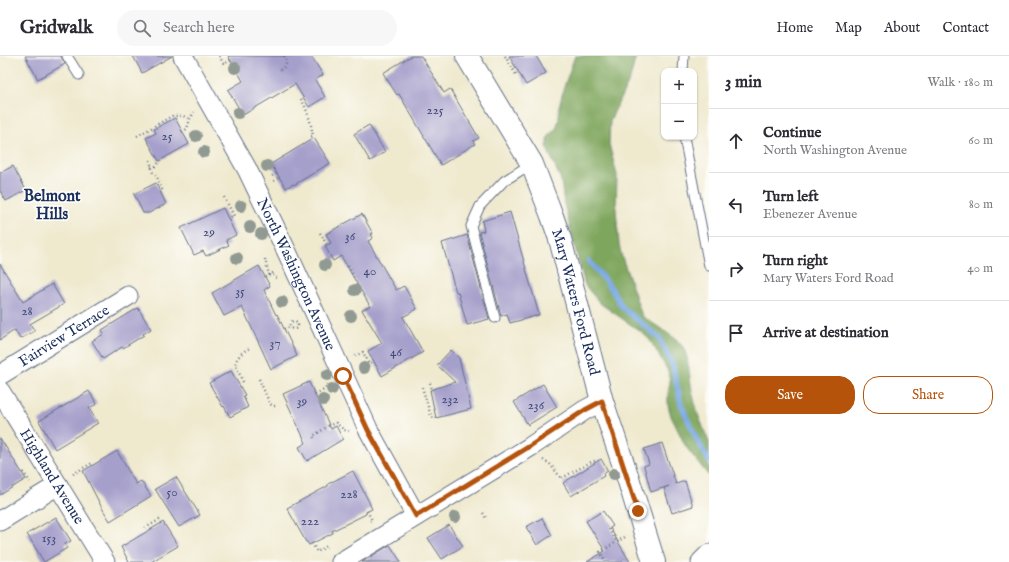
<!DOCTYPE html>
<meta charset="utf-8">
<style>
body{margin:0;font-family:"IM FELL English",serif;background:#f7f7f7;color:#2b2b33}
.controls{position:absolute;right:12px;top:12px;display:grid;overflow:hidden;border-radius:8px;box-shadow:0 1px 3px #0004}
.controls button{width:36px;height:36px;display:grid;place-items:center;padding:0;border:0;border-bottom:1px solid #e1e1e2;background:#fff;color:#2b2b33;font:20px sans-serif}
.stop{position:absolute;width:12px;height:12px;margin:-9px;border:3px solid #b45309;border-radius:50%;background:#fff}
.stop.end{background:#b45309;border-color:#fff;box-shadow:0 1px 4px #0008}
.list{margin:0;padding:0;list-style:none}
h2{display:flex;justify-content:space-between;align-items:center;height:52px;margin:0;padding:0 16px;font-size:17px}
h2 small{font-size:13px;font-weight:400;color:#7c7c81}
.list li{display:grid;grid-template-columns:26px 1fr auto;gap:12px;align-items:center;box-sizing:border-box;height:64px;padding:0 16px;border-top:1px solid #e1e1e2}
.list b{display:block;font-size:15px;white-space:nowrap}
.list p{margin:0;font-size:13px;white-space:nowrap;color:#7c7c81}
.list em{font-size:13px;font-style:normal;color:#7c7c81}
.actions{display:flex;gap:8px;padding:12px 16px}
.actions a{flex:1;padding:9px 0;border:1px solid #b45309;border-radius:16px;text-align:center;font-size:14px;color:#b45309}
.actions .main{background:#b45309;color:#fff}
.icon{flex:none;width:22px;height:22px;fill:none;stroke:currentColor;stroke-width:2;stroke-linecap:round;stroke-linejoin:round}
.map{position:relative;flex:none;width:709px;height:506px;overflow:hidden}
header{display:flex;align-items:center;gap:24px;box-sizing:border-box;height:56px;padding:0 20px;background:#fff;border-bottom:1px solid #e1e1e2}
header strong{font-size:19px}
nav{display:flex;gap:22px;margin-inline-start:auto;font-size:14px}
.search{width:280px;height:36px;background:#f7f7f7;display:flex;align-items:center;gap:10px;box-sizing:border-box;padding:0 14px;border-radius:22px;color:#7c7c81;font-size:15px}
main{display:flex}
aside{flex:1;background:#fff}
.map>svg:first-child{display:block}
</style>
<header>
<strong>Gridwalk</strong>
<div class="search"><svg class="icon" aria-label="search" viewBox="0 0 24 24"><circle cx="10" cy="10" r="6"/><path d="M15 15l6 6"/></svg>Search here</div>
<nav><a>Home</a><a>Map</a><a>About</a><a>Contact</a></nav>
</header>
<main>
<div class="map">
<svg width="709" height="506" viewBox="0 0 709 506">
<rect width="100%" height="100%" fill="#fdfcf7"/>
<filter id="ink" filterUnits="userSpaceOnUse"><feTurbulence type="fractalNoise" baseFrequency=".025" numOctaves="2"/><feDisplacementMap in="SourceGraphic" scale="8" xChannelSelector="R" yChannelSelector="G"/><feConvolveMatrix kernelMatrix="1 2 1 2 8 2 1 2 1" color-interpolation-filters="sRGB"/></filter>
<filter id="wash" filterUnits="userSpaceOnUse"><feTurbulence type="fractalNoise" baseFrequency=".012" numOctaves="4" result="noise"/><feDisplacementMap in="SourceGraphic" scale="16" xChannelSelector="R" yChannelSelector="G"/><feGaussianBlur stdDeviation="0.9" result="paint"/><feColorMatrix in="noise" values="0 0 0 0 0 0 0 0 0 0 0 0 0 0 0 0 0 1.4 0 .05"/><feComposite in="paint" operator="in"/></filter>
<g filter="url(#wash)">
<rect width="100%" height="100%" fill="#efe9ce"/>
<path fill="#7fa65d" stroke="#4d6a5e" d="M 575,0 L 636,0 L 630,23 L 615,54 L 610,65 L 609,88 L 617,119 L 616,153 L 619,188 L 621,198 L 642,260 L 676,283 L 683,291 L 687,301 L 692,335 L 697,356 L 709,386 L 709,419 L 708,419 L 686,391 L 671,360 L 668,349 L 668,337 L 670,326 L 668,315 L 656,294 L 649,283 L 640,275 L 601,248 L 592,238 L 585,229 L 576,195 L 564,148 L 561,124 L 547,92 L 548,81 L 556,73 L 559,63 L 559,51 L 565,28 Z"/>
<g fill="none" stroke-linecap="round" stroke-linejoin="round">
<path stroke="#79a8e3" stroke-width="5.5" d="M 589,205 L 611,232 L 622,251 L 659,282 L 672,307 L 681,348 L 696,382 L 709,405"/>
</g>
<g id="blocks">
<g fill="#a59fcb">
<path d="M 25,0 L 61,0 L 65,8 L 38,23 Z"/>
<path d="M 133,0 L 172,0 L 142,17 Z"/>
<path d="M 228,0 L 311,0 L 323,19 L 315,24 L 325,41 L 309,51 L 295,28 L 243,59 L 228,34 L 243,25 Z"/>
<path d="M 411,0 L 421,0 L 444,37 L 450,33 L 479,82 L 473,85 L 475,88 L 441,109 L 399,38 L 397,39 L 383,17 Z"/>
<path d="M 509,0 L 536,0 L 546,17 L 526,29 Z"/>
<path d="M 175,62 L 189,88 L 159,105 L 146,82 L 156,77 L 154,73 Z"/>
<path d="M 369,69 L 385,96 L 370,105 L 354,78 Z"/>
<path d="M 314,82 L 330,107 L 294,129 L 293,128 L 286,132 L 271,108 Z"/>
<path d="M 13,110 L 26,134 L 6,145 L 0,134 L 0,117 Z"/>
<path d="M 156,127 L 166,148 L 149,157 L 143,157 L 134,138 Z"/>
<path d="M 223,152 L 236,179 L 226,184 L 229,189 L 206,200 L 203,195 L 194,199 L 181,172 Z"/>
<path d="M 510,156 L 539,259 L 510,267 L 507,258 L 501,260 L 479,176 L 484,175 L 482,165 Z"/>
<path d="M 362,158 L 373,178 L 371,178 L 373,182 L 368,185 L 396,234 L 404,230 L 417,253 L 403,261 L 423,296 L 382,320 L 368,295 L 382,287 L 362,254 L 370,250 L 341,200 L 333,205 L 325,190 L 331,187 L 326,178 Z"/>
<path d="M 467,179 L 489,263 L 467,269 L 458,236 L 456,236 L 442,187 Z"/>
<path d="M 0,208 L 23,246 L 52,228 L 64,248 L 30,268 L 35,275 L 20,283 L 15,274 L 0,284 Z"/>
<path d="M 259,210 L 270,230 L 264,234 L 276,259 L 277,258 L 297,300 L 271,313 L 242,251 L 224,260 L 212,237 Z"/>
<path d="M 138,252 L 151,273 L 143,278 L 144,279 L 123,292 L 122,291 L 103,303 L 92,285 L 104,278 L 102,274 Z"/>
<path d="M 451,294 L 459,302 L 471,353 L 436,362 L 430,334 L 455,326 L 437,309 Z"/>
<path d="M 231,315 L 245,339 L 243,340 L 248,351 L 230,361 L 224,350 L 223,351 L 209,327 Z"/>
<path d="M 309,326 L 331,373 L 336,370 L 343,383 L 307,405 L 299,391 L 306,387 L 283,338 Z"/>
<path d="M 543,328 L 557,351 L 528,369 L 514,346 Z"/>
<path d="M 89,335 L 97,348 L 89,352 L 98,367 L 55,393 L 39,365 Z"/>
<path d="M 0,382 L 26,423 L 0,439 Z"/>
<path d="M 662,387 L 676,428 L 685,425 L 693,450 L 672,457 L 664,432 L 669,430 L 651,436 L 644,410 L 649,408 L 644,393 Z"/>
<path d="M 117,395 L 136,428 L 141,425 L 151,440 L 110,465 L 102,452 L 83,415 Z"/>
<path d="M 601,403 L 608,415 L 603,418 L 604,420 L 571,440 L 563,427 Z"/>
<path d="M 353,415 L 370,448 L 370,449 L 372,453 L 366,456 L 366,458 L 332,475 L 333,477 L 309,489 L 307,486 L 306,486 L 287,452 L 328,430 L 328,428 Z"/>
<path d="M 176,421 L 200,459 L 179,471 L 155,433 Z"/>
<path d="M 603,455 L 613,470 L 610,472 L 630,506 L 587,506 L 605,495 L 586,465 Z"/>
<path d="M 56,461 L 71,485 L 65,488 L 67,492 L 44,506 L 27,478 Z"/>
<path d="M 542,462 L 552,479 L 537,489 L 526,471 Z"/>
<path d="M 163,466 L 178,490 L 151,506 L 129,506 L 121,491 Z"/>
<path d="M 449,469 L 463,490 L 442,503 L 428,482 Z"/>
<path d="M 390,489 L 401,506 L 362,506 Z"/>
</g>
</g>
</g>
<g filter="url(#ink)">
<use href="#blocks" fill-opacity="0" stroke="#657085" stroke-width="1"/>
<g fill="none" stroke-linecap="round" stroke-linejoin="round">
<g stroke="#657085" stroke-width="11">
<g id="lane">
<path d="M 67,0 L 79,19"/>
<path d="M 683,15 L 684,0"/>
<path d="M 684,81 L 709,210"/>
<path d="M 495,262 L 471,170 L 480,150 L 504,125 L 531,108"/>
</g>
</g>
<g stroke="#657085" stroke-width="21">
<g id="street">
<path id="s1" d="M 183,0 L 247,113 L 287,196 L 368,373 L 416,460"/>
<path id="s2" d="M 0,319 L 128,240"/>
<path id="s3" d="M 0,335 L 105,506"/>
<path d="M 0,465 L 58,429"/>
<path d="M 341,506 L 530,391 L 585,354 L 602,345"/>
<path d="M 701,506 L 709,498"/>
</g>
</g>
<g stroke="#657085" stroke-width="24">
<g id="secondary">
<path id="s4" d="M 467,0 L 532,108 L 552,160 L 560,183 L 602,345 L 628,422 L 654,506"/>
</g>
</g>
<g stroke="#657085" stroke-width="2.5" stroke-dasharray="1 3" stroke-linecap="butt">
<path d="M 219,0 L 224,8 L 233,3"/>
<path d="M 505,0 L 517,20"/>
<path d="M 280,14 C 286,10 288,7 284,0"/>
<path d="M 301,43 C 308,55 311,67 313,80 L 310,81"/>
<path d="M 182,76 L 187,73 L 190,63 L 194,56"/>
<path d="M 137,80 L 172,60 L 183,60 L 190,63"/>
<path d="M 150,104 L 153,117 L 157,121 L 163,136"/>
<path d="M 151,111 L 156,110 L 159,106"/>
<path d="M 272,120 L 277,117"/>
<path d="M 274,125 L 279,121"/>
<path d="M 224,141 L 234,160 L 228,162"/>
<path d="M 320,177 L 327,189"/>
<path d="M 265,203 L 269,219 L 273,219 L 277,223"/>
<path d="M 348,210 L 354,221"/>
<path d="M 265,221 L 275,216"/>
<circle cx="294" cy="269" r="4"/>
<path d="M 284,273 L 290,271"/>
<path d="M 355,300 L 363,296 L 369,308 L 374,306"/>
<path d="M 259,323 L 270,348 L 273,350 L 276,350"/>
<path d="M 243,326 L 235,308 C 237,301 243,295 250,292"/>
<path d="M 430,327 L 432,333"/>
<path d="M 422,331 L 430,357 L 432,361 L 435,362"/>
<path d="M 315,338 L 324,334 L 327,328"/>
<path d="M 314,382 L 313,380 L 330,369 L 336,367 L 344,374 L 349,375"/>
<path d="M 543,404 L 549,407 L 562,423"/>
<path d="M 23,416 L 30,426"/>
<path d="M 73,418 L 92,407"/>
<path d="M 562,422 L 591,406 L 595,405 L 596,406"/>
<path d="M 367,455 L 372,464 L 370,465"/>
<path d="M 483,457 L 486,462"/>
<path d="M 145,472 L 161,463"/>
<path d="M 609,473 L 617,486"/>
<path d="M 312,487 L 317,496 L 327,490"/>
<path d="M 604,503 L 600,496 L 625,481"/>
</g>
<use href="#lane" stroke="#fff" stroke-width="9"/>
<use href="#street" stroke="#fff" stroke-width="19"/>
<use href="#secondary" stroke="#fff" stroke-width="22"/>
</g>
<g fill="#909a92">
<circle cx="235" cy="12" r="6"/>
<circle cx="238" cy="57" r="6"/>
<circle cx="196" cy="80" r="6"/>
<circle cx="204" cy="96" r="6"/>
<circle cx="267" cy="110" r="6"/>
<circle cx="241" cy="150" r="6"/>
<circle cx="250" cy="171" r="6"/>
<circle cx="261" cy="178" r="6"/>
<circle cx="237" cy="202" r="6"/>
<circle cx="325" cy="209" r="6"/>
<circle cx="355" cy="234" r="6"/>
<circle cx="282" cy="246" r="6"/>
<circle cx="351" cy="260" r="6"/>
<circle cx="364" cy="312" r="6"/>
<circle cx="327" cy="319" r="6"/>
<circle cx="332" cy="333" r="6"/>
<circle cx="323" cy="344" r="6"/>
<circle cx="614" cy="418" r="6"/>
<circle cx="455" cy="461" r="6"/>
</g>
</g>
<g fill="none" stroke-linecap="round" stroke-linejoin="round" filter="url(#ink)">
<path stroke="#b45309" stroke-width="5" d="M 343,320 L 368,374 L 416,460 L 530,390 L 585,354 L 602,345 L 638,455"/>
</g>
<g text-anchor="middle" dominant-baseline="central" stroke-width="3.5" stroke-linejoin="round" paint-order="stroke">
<g font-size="13" fill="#3e4b79">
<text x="435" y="54">225</text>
<text x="167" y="80">25</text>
<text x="209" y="176">29</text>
<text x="350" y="180">36</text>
<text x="370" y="215">40</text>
<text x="240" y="235">35</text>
<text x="27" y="255">28</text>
<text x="275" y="287">37</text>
<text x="396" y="296">46</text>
<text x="450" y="343">232</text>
<text x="302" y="345">39</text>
<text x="536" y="349">236</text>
<text x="172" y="436">50</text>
<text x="349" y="438">228</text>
<text x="310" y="465">222</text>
<text x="49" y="482">153</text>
</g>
<g font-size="15" fill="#1b2f5e" stroke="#fdfcf7">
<text stroke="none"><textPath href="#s1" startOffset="246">North Washington Avenue</textPath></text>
<text stroke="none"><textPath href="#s4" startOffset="271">Mary Waters Ford Road</textPath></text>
<text stroke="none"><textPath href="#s2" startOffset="75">Fairview Terrace</textPath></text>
<text stroke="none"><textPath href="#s3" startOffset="100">Highland Avenue</textPath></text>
</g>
<g font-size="16" font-weight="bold" fill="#1b2f5e" stroke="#fdfcf7">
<text x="52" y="141">Belmont<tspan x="52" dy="18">Hills</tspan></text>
</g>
</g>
</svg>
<div class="controls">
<button>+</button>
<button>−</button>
</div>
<div class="stop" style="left:343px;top:320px"></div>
<div class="stop end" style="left:638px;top:455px"></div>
</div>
<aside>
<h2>3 min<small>Walk · 180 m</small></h2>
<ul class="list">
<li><svg class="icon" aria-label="ahead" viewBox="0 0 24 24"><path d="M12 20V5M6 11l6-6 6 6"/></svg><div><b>Continue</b><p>North Washington Avenue</p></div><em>60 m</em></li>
<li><svg class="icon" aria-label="left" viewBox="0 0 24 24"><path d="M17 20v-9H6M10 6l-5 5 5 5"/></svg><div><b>Turn left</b><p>Ebenezer Avenue</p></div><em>80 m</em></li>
<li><svg class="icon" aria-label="right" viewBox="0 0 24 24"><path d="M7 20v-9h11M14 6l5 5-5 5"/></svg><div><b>Turn right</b><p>Mary Waters Ford Road</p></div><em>40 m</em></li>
<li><svg class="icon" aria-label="arrive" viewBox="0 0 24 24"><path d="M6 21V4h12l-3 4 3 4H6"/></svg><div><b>Arrive at destination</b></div></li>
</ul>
<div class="actions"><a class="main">Save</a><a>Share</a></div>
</aside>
</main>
